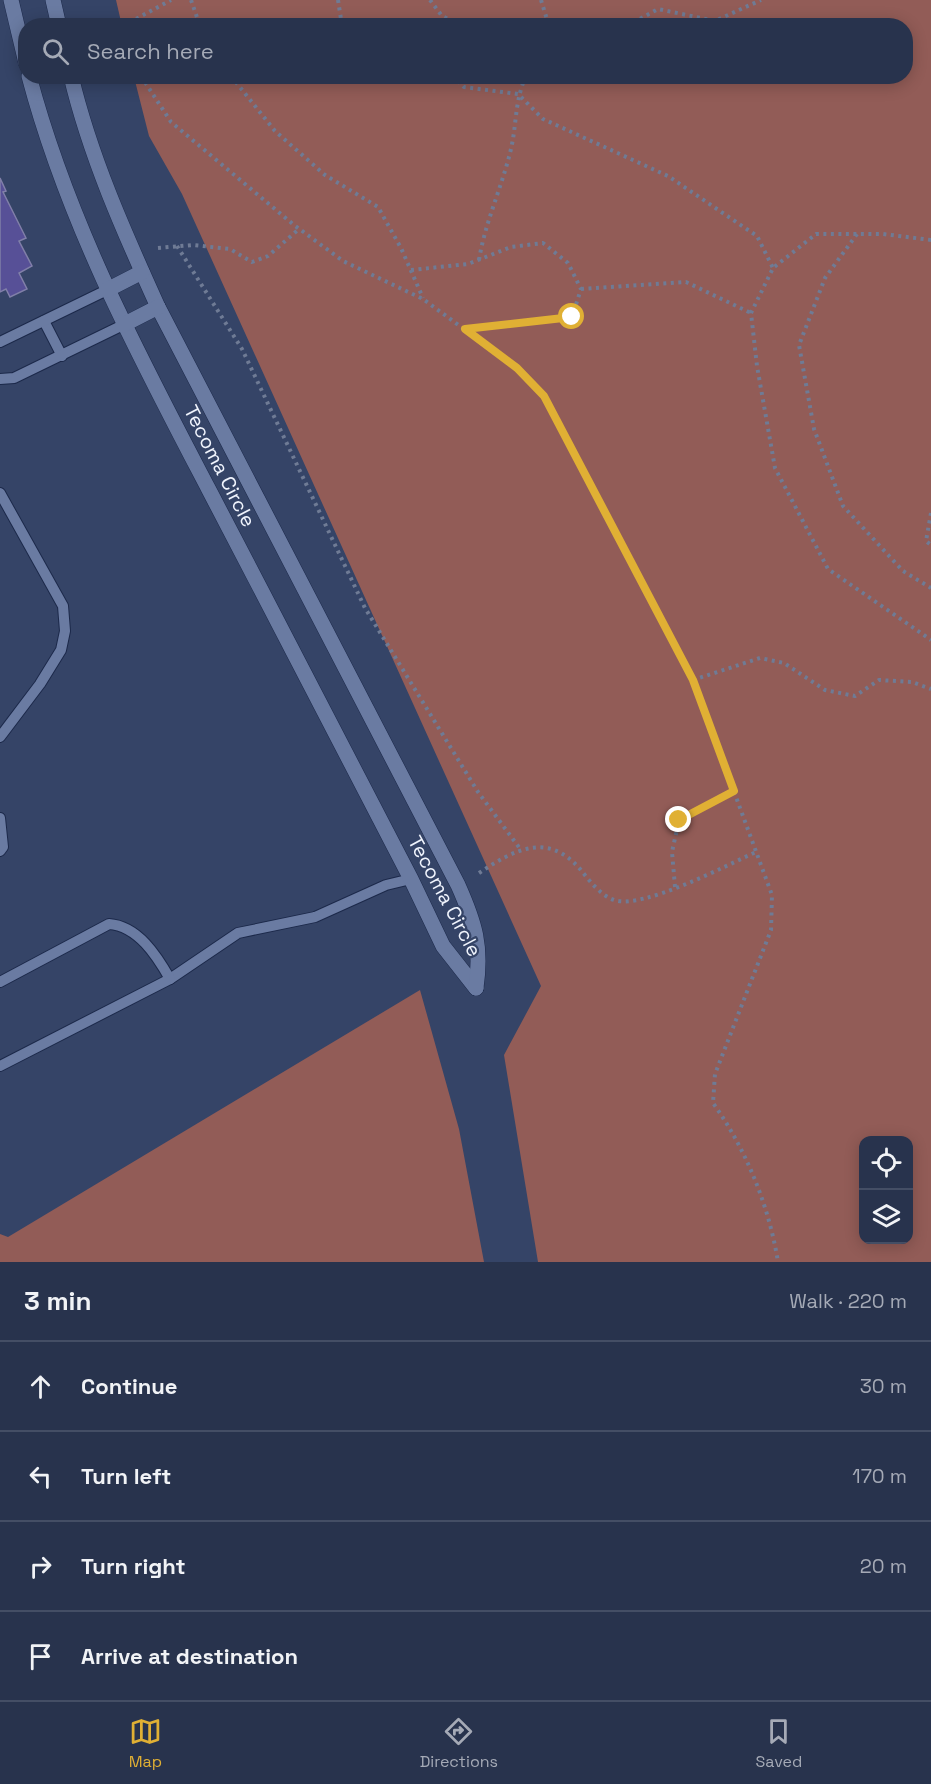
<!DOCTYPE html>
<meta charset="utf-8">
<style>
body{margin:0;font-family:"Space Grotesk",sans-serif;background:#303b54;color:#f1f3f6}
.controls{position:absolute;right:18px;bottom:18px;display:grid;overflow:hidden;border-radius:12px;box-shadow:0 3px 15px #0003}
.controls button{width:54px;height:54px;display:grid;place-items:center;padding:0;border:0;border-bottom:2px solid #444e65;background:#28334d;color:#f1f3f6;font:30px sans-serif}
.stop{position:absolute;width:18px;height:18px;margin:-14px;border:4px solid #e0b034;border-radius:50%;background:#fff}
.stop.end{background:#e0b034;border-color:#fff;box-shadow:0 2px 6px #0008}
.list{margin:0;padding:0;list-style:none}
h2{display:flex;justify-content:space-between;align-items:center;height:78px;margin:0;padding:0 24px;font-size:26px}
h2 small{font-size:20px;font-weight:400;color:#a5aab6}
.list li{display:grid;grid-template-columns:39px 1fr auto;gap:18px;align-items:center;box-sizing:border-box;height:90px;padding:0 24px;border-top:2px solid #444e65}
.list b{display:block;font-size:22px;white-space:nowrap}
.list em{font-size:20px;font-style:normal;color:#a5aab6}
.icon{flex:none;width:33px;height:33px;fill:none;stroke:currentColor;stroke-width:2;stroke-linecap:round;stroke-linejoin:round}
.map{position:relative;flex:none;width:931px;height:1262px;overflow:hidden}
.search{position:absolute;background:#28334d;box-shadow:0 3px 15px #0003;left:18px;right:18px;top:18px;height:66px;display:flex;align-items:center;gap:15px;box-sizing:border-box;padding:0 21px;border-radius:24px;color:#a5aab6;font-size:22px}
.sheet{height:438px;background:#28334d}
nav{display:flex;justify-content:space-around;align-items:center;box-sizing:border-box;height:84px;border-top:2px solid #444e65;background:#28334d;font-size:16px;color:#a5aab6}
nav a{display:grid;justify-items:center;gap:3px}
nav .on{color:#e0b034}
.map>svg:first-child{display:block}
</style>
<div class="map">
<svg width="931" height="1262" viewBox="0 0 931 1262">
<rect width="100%" height="100%" fill="#354467"/>
<g fill="#925c57" fill-rule="evenodd">
<path d="M 116,0 L 931,0 L 931,1262 L 538,1262 L 504,1055 L 541,986 L 182,194 L 149,136 L 134,77 L 906,76 L 906,26 L 122,26 ZM 864,1140 L 908,1140 L 908,1240 L 864,1240 Z"/>
<path d="M 420,990 L 459,1129 L 484,1262 L 0,1262 L 0,1234 L 8,1237 Z"/>
</g>
<path fill="#575097" stroke="#807fa8" stroke-width="1.5" d="M 0,178 L 6,191 L 3,192 L 26,238 L 19,241 L 32,266 L 19,273 L 27,289 L 10,297 L 6,289 L 0,292 Z"/>
<g fill="none" stroke-linecap="round" stroke-linejoin="round">
<g stroke="#1c294a" stroke-width="12">
<g id="lane">
<path d="M 44,321 L 62,356"/>
<path d="M 0,342 L 107,290"/>
<path d="M 0,379 L 14,378 L 123,325"/>
<path d="M 0,493 L 63,606 L 65,631 L 61,650 L 40,684 L 0,737"/>
<path d="M 0,818 L 3,847 L 0,851"/>
<path d="M 170,979 L 238,933 L 315,917 L 386,885 L 411,879"/>
<path d="M 0,982 L 109,924 C 138,926 157,956 170,979 L 0,1066"/>
</g>
</g>
<g stroke="#1c294a" stroke-width="16">
<g id="street">
<path d="M 11,0 L 26,63"/>
<path d="M 53,0 L 59,26"/>
<path d="M 29,76 C 68,223 138,354 208,488 C 276,618 343,748 411,879 L 443,946 L 476,988"/>
<path d="M 71,76 C 90,156 124,232 158,307 L 458,885 C 475,923 482,946 476,988"/>
<path d="M 107,290 L 142,272"/>
<path d="M 123,325 L 158,307"/>
</g>
</g>
<g stroke="#6f7b95" stroke-width="4" stroke-dasharray="3 4.5" stroke-linecap="butt">
<path d="M 191,0 L 200,26"/>
<path d="M 338,0 L 341,19 L 352,26"/>
<path d="M 430,0 L 442,16 L 464,26"/>
<path d="M 541,0 L 549,26"/>
<path d="M 123,26 L 171,0"/>
<path d="M 627,26 L 658,9 L 715,21 L 761,0"/>
<path d="M 141,76 L 171,122 L 294,225 L 343,261 L 423,299 L 517,368 L 544,396 L 693,680 L 772,895 L 771,930 L 715,1074 L 713,1103 C 746,1149 769,1206 778,1262"/>
<path d="M 231,76 L 275,131 L 325,175 L 378,207 L 401,248 L 423,298"/>
<path d="M 452,76 L 464,87 L 518,94 L 543,119 L 668,176 L 757,236 L 773,268"/>
<path d="M 857,234 L 825,278 L 799,345 L 814,429 L 843,506 L 903,571 L 931,588"/>
<path d="M 931,240 L 883,234 L 816,234 L 773,268 L 751,313 L 757,366 L 775,468 L 828,569 L 931,640"/>
<path d="M 177,246 L 242,349 L 365,608 L 478,792 L 521,850"/>
<path d="M 158,248 L 193,245 L 230,249 L 252,262 L 268,256 L 299,229"/>
<path d="M 479,260 C 485,223 501,189 510,153 C 517,127 514,102 526,76"/>
<path d="M 411,270 L 468,264 L 511,247 L 543,243 L 568,263 L 581,289 L 572,317 L 465,329"/>
<path d="M 581,289 L 686,282 L 751,313"/>
<path d="M 931,513 L 926,541 L 931,545"/>
<path d="M 693,680 L 760,658 L 784,663 L 825,690 L 855,696 L 879,680 L 912,682 L 931,689"/>
<path d="M 479,873 C 514,850 547,831 580,869 C 589,880 600,895 614,900 C 642,910 727,865 756,852"/>
<path d="M 675,887 L 672,852 L 679,820 L 734,791"/>
</g>
<use href="#lane" stroke="#6a7ba2" stroke-width="10"/>
<use href="#street" stroke="#6a7ba2" stroke-width="15"/>
</g>
<g fill="none" stroke-linecap="round" stroke-linejoin="round">
<path stroke="#e0b034" stroke-width="8" d="M 572,317 L 465,329 L 517,368 L 544,396 L 693,680 L 734,791 L 679,820"/>
</g>
<g text-anchor="middle" dominant-baseline="central" stroke-width="4.5" stroke-linejoin="round" paint-order="stroke">
<g font-size="20" fill="#f0f4fd" stroke="#354467">
<text transform="translate(220 466) rotate(63)">Tecoma Circle</text>
<text transform="translate(445 896) rotate(62)">Tecoma Circle</text>
</g>
</g>
</svg>
<div class="controls">
<button><svg class="icon" aria-label="locate" viewBox="0 0 24 24"><circle cx="12" cy="12" r="6"/><path d="M12 2v4M12 18v4M2 12h4M18 12h4"/></svg></button>
<button><svg class="icon" aria-label="layers" viewBox="0 0 24 24"><path d="M12 4l9 5-9 5-9-5zM3 14l9 5 9-5"/></svg></button>
</div>
<div class="stop" style="left:572px;top:317px"></div>
<div class="stop end" style="left:679px;top:820px"></div>
<div class="search"><svg class="icon" aria-label="search" viewBox="0 0 24 24"><circle cx="10" cy="10" r="6"/><path d="M15 15l6 6"/></svg>Search here</div>
</div>
<section class="sheet">
<h2>3 min<small>Walk · 220 m</small></h2>
<ul class="list">
<li><svg class="icon" aria-label="ahead" viewBox="0 0 24 24"><path d="M12 20V5M6 11l6-6 6 6"/></svg><div><b>Continue</b></div><em>30 m</em></li>
<li><svg class="icon" aria-label="left" viewBox="0 0 24 24"><path d="M17 20v-9H6M10 6l-5 5 5 5"/></svg><div><b>Turn left</b></div><em>170 m</em></li>
<li><svg class="icon" aria-label="right" viewBox="0 0 24 24"><path d="M7 20v-9h11M14 6l5 5-5 5"/></svg><div><b>Turn right</b></div><em>20 m</em></li>
<li><svg class="icon" aria-label="arrive" viewBox="0 0 24 24"><path d="M6 21V4h12l-3 4 3 4H6"/></svg><div><b>Arrive at destination</b></div></li>
</ul>
</section>
<nav>
<a class="on"><svg class="icon" aria-label="map" viewBox="0 0 24 24"><path d="M3 6l6-2 6 2 6-2v14l-6 2-6-2-6 2zM9 4v14M15 6v14"/></svg>Map</a>
<a><svg class="icon" aria-label="directions" viewBox="0 0 24 24"><path d="M12 3l9 9-9 9-9-9zM9 14v-3h6M13 9l2 2-2 2"/></svg>Directions</a>
<a><svg class="icon" aria-label="saved" viewBox="0 0 24 24"><path d="M7 4h10v16l-5-4-5 4z"/></svg>Saved</a>
</nav>
